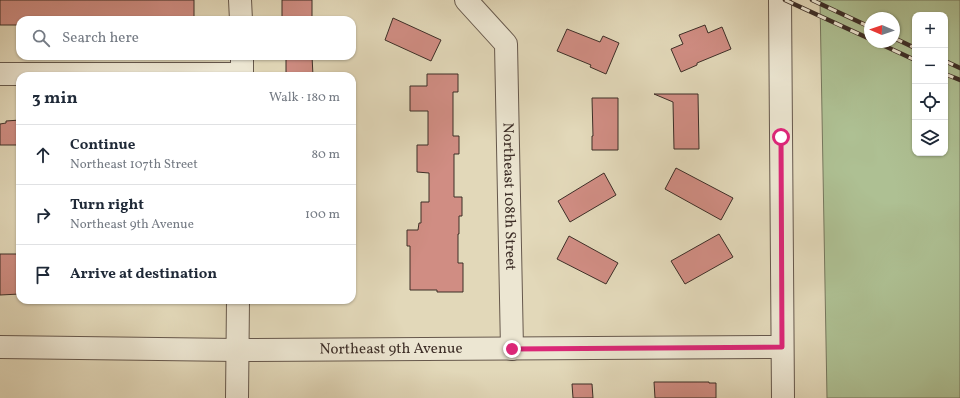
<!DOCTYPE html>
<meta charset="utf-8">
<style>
body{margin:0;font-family:Vollkorn,serif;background:#f6f6f7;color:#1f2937}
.controls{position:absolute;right:12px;top:12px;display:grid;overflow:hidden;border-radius:8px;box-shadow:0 1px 3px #0004}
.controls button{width:36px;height:36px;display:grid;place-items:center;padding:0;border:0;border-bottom:1px solid #e0e1e3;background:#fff;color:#1f2937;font:20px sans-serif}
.compass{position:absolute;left:864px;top:12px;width:36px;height:36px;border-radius:50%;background:#fff;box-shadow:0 1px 3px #0004;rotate:272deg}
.stop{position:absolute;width:12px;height:12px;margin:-9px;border:3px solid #db2777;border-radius:50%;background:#fff}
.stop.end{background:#db2777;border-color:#fff;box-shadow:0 1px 4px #0008}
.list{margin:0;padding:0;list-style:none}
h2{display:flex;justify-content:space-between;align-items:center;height:52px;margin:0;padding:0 16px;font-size:17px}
h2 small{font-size:13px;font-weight:400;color:#747a83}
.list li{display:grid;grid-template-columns:26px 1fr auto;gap:12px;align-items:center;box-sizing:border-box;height:60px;padding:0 16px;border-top:1px solid #e0e1e3}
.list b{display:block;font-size:15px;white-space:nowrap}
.list p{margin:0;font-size:13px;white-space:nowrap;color:#747a83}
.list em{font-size:13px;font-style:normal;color:#747a83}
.icon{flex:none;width:22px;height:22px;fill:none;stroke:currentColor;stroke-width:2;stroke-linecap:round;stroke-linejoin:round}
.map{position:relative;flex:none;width:960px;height:398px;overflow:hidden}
.search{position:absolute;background:#fff;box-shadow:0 1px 3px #0004;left:16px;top:16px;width:340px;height:44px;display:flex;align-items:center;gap:10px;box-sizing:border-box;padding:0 14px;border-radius:12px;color:#747a83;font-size:15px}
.panel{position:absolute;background:#fff;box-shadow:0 1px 3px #0004;left:16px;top:72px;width:340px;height:232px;border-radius:12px}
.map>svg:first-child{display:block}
</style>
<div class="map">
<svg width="960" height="398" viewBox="0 0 960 398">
<rect width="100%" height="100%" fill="#e2d8b9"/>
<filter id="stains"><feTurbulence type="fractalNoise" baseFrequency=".005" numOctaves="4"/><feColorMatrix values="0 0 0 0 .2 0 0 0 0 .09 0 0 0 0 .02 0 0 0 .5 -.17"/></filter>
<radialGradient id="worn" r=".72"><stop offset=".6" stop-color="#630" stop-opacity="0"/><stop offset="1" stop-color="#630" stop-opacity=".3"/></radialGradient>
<path fill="#aec093" stroke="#76775d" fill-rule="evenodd" d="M 820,0 L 960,0 L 960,398 L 827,398 ZM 915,15 L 945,15 L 945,153 L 915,153 ZM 870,18 L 894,18 L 894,42 L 870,42 Z"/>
<g fill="#d08d83" stroke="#3d2e27">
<path d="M 0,0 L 194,0 L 194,20 L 20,20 L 20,25 L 0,25 Z"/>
<rect x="282" y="0" width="30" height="20"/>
<path d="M 393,18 L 441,40 L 431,61 L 385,40 Z"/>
<path d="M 705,25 L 708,33 L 722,27 L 731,49 L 697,63 L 697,65 L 681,72 L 671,49 L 683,44 L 679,35 Z"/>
<path d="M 567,29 L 600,42 L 603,36 L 619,43 L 606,74 L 590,67 L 591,65 L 557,51 Z"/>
<path d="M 286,56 L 312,56 L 313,76 L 286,76 Z"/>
<path d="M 427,74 L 458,74 L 458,92 L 453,92 L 453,136 L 459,136 L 459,154 L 454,154 L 454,197 L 462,197 L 462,216 L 459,216 L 459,234 L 458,234 L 458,263 L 463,263 L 463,292 L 437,292 L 437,290 L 410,290 L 410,246 L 407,246 L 407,230 L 418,230 L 419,223 L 421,223 L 421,202 L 429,202 L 429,173 L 417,172 L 417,145 L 428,145 L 428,111 L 410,111 L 410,86 L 427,86 Z"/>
<path d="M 654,94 L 698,94 L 699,149 L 674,149 L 673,102 Z"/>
<path d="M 592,98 L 618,98 L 618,150 L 592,150 L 592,136 L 593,136 Z"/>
<path d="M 20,120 L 20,145 L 0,145 L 0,124 L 6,123 L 6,121 Z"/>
<path d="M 676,168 L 733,198 L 721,220 L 665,189 Z"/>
<path d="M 604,173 L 616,195 L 570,222 L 558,201 Z"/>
<path d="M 719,234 L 733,257 L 685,284 L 671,261 Z"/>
<path d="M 569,236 L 618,263 L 606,284 L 557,259 Z"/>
<path d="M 0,254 L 19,254 L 20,294 L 0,295 Z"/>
<path d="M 654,382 L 709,382 L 709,383 L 716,383 L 716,398 L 655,398 Z"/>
<path d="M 572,384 L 592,384 L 593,398 L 573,398 Z"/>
</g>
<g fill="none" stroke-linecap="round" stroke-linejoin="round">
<g stroke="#66584c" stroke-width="24">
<g id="minor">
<path d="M 240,0 L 241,20"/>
<path id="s1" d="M 466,0 L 506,44 L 512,349"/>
<path d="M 780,0 L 783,398"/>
<path d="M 242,56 L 242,76"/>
<path d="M 0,74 L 242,74"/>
<path id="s2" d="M 0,347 L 237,350 L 782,347"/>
<path d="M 237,398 L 238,300"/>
</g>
</g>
<use href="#minor" stroke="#ece6d2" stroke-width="22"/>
<g stroke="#3d2e27" stroke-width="4.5">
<g id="rail">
<path d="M 785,0 L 870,39"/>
<path d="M 812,0 L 870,27"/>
<path d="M 894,38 L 915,48"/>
<path d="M 876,42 L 915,60"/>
<path d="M 945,61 L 960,68"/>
<path d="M 945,74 L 960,80"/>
</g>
</g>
<use href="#rail" stroke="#ece6d2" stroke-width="3" stroke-dasharray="9" stroke-linecap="butt"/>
</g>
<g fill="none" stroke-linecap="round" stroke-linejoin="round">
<path stroke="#db2777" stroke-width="5" d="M 512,349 L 782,347 L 781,137"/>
</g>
<g text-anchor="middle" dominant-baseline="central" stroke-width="3.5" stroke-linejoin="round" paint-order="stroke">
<g font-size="15" fill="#3d2e27" stroke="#ece6d2">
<text stroke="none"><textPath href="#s1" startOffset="212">Northeast 108th Street</textPath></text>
<text stroke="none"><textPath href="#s2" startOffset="391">Northeast 9th Avenue</textPath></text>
</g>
</g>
<rect width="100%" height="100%" filter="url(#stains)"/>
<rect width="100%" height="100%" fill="url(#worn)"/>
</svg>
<div class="controls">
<button>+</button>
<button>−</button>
<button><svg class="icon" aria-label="locate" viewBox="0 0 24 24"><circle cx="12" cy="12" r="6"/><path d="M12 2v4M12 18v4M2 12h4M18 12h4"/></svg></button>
<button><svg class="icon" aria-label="layers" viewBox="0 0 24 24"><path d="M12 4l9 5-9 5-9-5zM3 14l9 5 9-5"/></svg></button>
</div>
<svg class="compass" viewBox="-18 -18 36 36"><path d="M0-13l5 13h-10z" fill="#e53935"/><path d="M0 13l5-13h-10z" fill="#747a83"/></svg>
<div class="stop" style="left:781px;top:137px"></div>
<div class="stop end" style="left:512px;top:349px"></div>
<div class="search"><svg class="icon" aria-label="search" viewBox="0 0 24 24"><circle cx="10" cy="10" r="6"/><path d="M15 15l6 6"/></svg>Search here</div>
<section class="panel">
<h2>3 min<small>Walk · 180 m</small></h2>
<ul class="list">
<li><svg class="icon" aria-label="ahead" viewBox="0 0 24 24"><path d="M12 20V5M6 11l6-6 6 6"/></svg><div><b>Continue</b><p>Northeast 107th Street</p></div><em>80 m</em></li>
<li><svg class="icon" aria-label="right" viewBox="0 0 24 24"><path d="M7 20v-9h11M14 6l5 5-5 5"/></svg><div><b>Turn right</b><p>Northeast 9th Avenue</p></div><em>100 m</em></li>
<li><svg class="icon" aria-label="arrive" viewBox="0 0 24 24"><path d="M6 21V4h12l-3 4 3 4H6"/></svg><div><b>Arrive at destination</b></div></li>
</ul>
</section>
</div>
